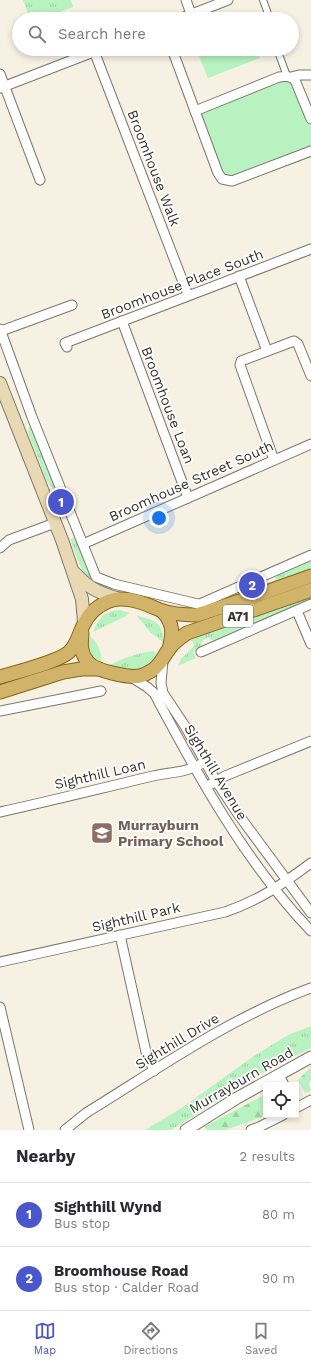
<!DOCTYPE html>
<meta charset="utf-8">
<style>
body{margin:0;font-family:"Work Sans",sans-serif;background:#f2f2f3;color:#2b2b33}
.controls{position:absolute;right:12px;bottom:12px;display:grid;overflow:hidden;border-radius:0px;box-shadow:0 2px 6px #0003}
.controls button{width:36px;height:36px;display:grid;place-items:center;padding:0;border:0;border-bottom:1px solid #e1e1e2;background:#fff;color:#2b2b33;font:20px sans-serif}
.you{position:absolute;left:159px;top:518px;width:14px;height:14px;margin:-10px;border:3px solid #fff;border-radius:50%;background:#1a73e8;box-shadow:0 0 0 6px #1a73e833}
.badge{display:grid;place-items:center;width:26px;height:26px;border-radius:50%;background:#4a57cc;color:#fff;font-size:13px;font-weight:700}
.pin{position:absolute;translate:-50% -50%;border:2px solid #fff;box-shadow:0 1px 4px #0006}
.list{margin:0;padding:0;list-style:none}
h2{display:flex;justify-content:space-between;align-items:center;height:52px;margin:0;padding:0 16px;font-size:17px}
h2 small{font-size:13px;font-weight:400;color:#7c7c81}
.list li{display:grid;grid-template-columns:26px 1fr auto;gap:12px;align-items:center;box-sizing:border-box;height:64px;padding:0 16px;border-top:1px solid #e1e1e2}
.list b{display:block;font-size:15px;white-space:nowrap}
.list p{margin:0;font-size:13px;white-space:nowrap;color:#7c7c81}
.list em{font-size:13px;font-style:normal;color:#7c7c81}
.icon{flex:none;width:22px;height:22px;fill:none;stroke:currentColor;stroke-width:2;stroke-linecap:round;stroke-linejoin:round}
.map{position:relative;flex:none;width:311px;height:1130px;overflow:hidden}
.search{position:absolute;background:#fff;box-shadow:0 2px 6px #0003;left:12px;right:12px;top:12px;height:44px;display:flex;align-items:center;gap:10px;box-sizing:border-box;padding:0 14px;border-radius:22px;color:#7c7c81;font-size:15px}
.sheet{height:180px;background:#fff}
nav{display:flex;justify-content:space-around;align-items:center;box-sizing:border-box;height:56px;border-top:1px solid #e1e1e2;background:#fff;font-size:11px;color:#7c7c81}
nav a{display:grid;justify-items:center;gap:2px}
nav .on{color:#4a57cc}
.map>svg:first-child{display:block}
</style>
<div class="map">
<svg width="311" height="1130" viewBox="0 0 311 1130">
<defs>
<pattern id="grass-tufts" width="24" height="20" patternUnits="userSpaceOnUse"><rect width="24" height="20" fill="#b7f2c0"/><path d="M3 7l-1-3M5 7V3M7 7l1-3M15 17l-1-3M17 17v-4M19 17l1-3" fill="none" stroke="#9ed0a5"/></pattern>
<pattern id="forest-firs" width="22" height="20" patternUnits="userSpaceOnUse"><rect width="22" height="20" fill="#b7f2c0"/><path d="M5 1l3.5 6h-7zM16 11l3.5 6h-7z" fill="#9ed0a5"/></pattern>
</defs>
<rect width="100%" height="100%" fill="#f7f1e3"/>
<g fill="url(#grass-tufts)">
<path d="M 23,0 L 71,0 L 73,7 L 41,19 L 30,19 Z"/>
<path d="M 29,427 L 31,427 L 33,430 L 57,490 L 54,491 L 46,479 L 28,432 Z"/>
<path d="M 75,537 L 89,574 C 95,583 102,584 112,586 L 110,591 C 83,584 79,562 70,539 Z"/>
<path d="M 311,559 L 311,572 L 277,582 L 275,579 L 276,575 Z"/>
<path d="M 311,596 L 311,601 L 218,642 L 211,640 L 209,637 L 202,641 L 201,648 L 193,652 L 196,658 L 178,666 L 181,659 L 195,645 L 189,638 Z"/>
<path d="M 120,610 L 130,613 L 124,617 L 93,632 C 99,617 104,611 120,610 Z"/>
<path d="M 137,616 C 152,619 165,623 163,642 L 150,632 Z"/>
<path d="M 90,636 C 97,642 103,653 101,663 C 90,657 87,648 90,636 Z"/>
<path d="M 153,651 L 157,653 C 145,675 131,671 110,665 C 123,658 138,653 153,651 Z"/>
<path d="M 311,1026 L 311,1048 L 285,1061 L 248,1082 L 171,1130 L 145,1130 L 180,1109 L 254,1056 L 288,1035 Z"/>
</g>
<g fill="url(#forest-firs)">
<path d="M 311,1067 L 311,1081 L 309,1083 L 311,1091 L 305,1093 L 298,1080 Z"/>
<path d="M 266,1094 L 266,1115 L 268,1115 L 225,1130 L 207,1130 L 204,1127 Z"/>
</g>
<g fill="#b7f2c0">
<path d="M 196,49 L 256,49 L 260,58 L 208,78 Z"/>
<path d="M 281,80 L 293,82 L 311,128 L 311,148 L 231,179 L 223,176 L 199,112 Z"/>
</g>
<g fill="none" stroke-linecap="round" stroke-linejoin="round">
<g stroke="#7c776a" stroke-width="8">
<g id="pedestrian">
<path d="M 263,0 L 270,19"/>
<path d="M 277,49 L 287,76"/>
</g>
</g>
<g stroke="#7c776a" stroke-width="11">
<g id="minor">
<path d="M 186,0 L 191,14"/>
<path d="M 179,19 L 228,0"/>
<path d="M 172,49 L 218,173 L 222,179 L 232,181 L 311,151"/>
<path d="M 94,51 L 188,295"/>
<path d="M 0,74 L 40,180"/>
<path d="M 291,77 L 299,75 L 311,75"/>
<path d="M 0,88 L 101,49"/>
<path d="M 195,111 L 279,77 C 286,76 290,76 295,80 L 311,119"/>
<path d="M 239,276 L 267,351"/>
<path d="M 122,321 L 188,498"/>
<path d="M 0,329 L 32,417 L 96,577 L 114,584 L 198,604 L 202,603 L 311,555"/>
<path d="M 1,331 L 72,305"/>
<path d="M 67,347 L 65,343 L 311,249"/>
<path d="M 274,460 L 240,365 L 241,361 L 294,341 L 298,344 L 311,376"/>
<path d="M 83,544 L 311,444"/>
<path d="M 0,548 L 9,540 L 55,523"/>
<path d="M 297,611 L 311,644"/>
<path d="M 201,652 L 311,604"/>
<path d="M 163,660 L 161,683 L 163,693 L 185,726 L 216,781 L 238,814 L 311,913"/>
<path d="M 131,677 L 147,687 L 154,693 C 198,776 246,863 311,931"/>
<path d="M 0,711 L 101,691"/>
<path d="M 211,784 L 225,776 L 311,741"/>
<path d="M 0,812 C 51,801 102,788 153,776 C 170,772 185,773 201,764"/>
<path d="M 120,935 L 146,1052 L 154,1071"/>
<path d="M 0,962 L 225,912 C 258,901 283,884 311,863"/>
<path d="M 0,1007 L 29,1130"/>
<path d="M 279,1075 L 284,1085"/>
<path d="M 296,1108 L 311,1100"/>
<path d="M 65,1130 L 86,1113 C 159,1068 231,1017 311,988"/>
<path d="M 251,1130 L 259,1127 L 283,1115"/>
</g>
</g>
<g stroke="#7c776a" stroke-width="13">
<path id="tertiary" d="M 186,1130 L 237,1098 L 311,1057"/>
</g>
<g stroke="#7c776a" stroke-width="14">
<g id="secondary">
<path d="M 0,383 L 62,540 L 82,599 L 84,622"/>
<path d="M 76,574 C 89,589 100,593 119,599"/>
</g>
</g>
<g stroke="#876513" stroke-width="15">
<g id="primary">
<path d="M 162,611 C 174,623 173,634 169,649"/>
<path d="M 82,633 C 81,644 80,653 88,662 C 95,671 129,678 140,676 C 144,675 148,673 151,671 C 160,666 163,657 169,649 C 173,643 181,637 187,633 L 311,590"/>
<path d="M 0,677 C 16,672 58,662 69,652 C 78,644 79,632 85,622 C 91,610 105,600 119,599 C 133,598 148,605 160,610 C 171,614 185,615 197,615 L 252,597 L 311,576"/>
<path d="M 0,692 L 63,672 L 81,669 L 99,669"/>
</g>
</g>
<use href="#pedestrian" stroke="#fff" stroke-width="6"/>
<use href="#minor" stroke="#fff" stroke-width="9"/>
<use href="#tertiary" stroke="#fff" stroke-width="11"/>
<use href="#secondary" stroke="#e8d9b4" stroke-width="12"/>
<use href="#primary" stroke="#d1b369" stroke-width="13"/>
</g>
<defs>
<g id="school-square" transform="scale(1.15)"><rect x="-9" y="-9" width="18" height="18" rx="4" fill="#8d6e63" stroke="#fff"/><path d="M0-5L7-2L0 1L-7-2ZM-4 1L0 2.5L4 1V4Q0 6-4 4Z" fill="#fff"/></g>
</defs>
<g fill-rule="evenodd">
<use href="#school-square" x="102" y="833"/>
</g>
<g text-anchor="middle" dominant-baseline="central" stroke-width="3.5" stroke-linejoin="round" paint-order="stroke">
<rect fill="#fff" stroke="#71706b" stroke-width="1" x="223" y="605" width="30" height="22" rx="3"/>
<g font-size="13" font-weight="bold" fill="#34322c">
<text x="238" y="616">A71</text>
</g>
<g font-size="14" fill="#34322c" stroke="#fff">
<text transform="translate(154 168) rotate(69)">Broomhouse Walk</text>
<text transform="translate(182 284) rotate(-21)">Broomhouse Place South</text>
<text transform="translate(168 405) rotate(69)">Broomhouse Loan</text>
<text transform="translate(191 481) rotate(-24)">Broomhouse Street South</text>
<text transform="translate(216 772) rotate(59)">Sighthill Avenue</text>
<text transform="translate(100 774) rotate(-13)">Sighthill Loan</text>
<text transform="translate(136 917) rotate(-13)">Sighthill Park</text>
<text transform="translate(177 1041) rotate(-31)">Sighthill Drive</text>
<text transform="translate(241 1080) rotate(-30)">Murrayburn Road</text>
</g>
<g font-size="14" font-weight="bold" fill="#785e54" stroke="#fff" text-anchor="start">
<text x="118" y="825">Murrayburn<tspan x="118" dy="16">Primary School</tspan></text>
</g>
</g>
</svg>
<div class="controls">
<button><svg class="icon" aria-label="locate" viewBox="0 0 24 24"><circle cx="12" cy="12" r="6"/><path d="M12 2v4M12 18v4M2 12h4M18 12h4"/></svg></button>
</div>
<div class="you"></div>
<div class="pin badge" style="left:61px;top:502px">1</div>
<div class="pin badge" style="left:252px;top:585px">2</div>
<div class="search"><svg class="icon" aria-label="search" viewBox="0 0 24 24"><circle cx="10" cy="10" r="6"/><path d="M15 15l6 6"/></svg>Search here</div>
</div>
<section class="sheet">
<h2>Nearby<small>2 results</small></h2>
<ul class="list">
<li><span class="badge">1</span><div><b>Sighthill Wynd</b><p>Bus stop</p></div><em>80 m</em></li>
<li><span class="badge">2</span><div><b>Broomhouse Road</b><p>Bus stop · Calder Road</p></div><em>90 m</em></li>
</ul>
</section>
<nav>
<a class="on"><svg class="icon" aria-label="map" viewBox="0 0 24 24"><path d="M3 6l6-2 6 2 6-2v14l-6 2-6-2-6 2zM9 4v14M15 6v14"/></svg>Map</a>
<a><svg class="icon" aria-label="directions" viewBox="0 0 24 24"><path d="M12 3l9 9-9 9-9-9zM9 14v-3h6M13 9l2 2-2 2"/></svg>Directions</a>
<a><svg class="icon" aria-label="saved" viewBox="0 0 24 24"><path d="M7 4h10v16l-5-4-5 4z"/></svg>Saved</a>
</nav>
